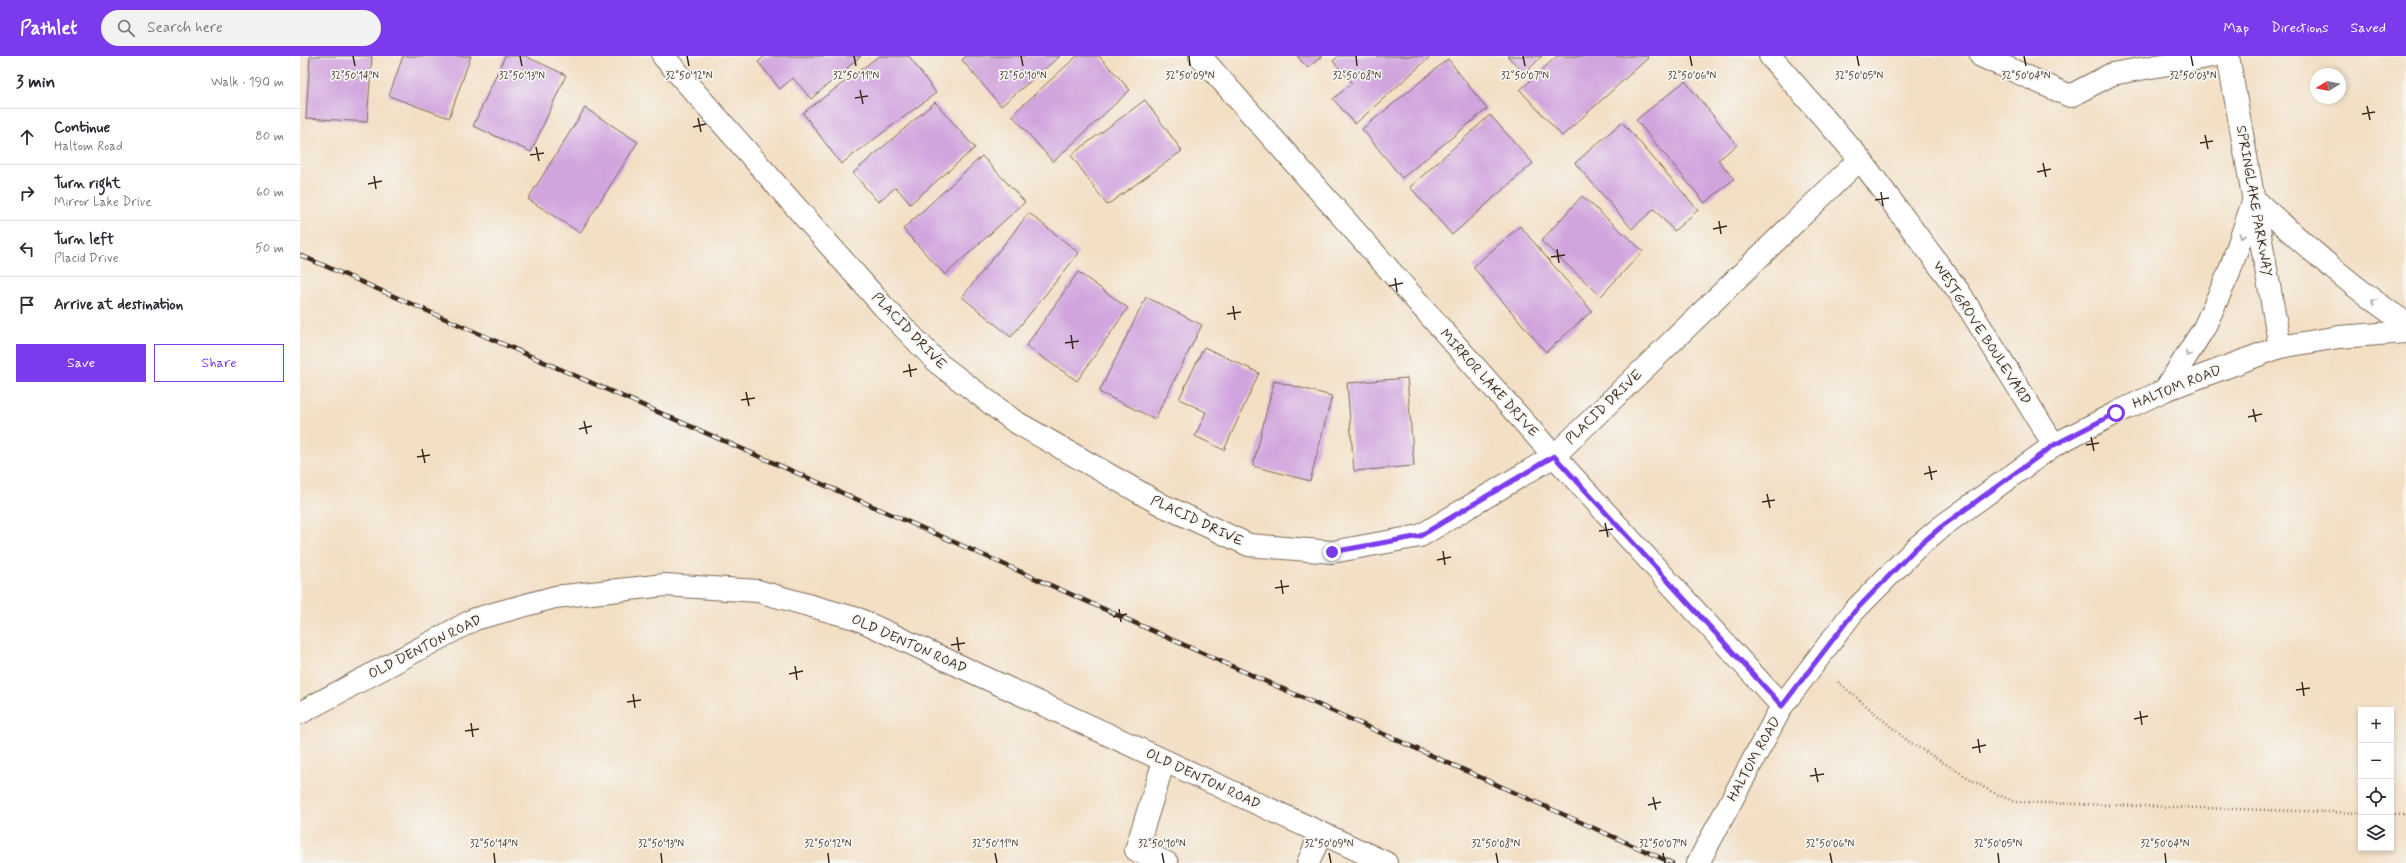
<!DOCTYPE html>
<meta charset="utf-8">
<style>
body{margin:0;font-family:Mynerve,sans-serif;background:#f2f2f3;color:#2b2b33}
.controls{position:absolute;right:12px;bottom:12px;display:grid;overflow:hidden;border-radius:0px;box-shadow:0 2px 6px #0003}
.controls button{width:36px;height:36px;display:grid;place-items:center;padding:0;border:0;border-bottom:1px solid #e1e1e2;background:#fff;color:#2b2b33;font:20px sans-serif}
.compass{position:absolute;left:2010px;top:12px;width:36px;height:36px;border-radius:50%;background:#fff;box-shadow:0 2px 6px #0003;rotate:260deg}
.stop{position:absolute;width:12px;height:12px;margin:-9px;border:3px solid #7c3aed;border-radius:50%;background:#fff}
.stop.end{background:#7c3aed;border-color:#fff;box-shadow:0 1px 4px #0008}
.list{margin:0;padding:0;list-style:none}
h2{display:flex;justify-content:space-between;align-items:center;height:52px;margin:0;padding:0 16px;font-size:17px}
h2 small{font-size:13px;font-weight:400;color:#7c7c81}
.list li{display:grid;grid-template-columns:26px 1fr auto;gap:12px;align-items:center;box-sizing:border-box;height:56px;padding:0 16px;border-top:1px solid #e1e1e2}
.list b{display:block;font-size:15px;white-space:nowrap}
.list p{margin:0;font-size:13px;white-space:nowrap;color:#7c7c81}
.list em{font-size:13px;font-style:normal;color:#7c7c81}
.actions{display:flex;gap:8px;padding:12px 16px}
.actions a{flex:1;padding:9px 0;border:1px solid #7c3aed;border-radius:0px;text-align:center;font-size:14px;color:#7c3aed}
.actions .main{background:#7c3aed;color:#fff}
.icon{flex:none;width:22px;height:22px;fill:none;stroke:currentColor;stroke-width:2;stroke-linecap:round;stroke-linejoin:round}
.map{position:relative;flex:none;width:2106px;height:807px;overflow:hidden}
header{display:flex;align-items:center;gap:24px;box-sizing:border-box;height:56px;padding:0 20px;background:#7c3aed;color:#fff}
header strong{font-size:19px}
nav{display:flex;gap:22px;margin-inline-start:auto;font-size:14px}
.search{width:280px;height:36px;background:#f2f2f3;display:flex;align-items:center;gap:10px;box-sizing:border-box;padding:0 14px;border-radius:22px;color:#7c7c81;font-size:15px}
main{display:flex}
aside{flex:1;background:#fff}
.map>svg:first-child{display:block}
</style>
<header>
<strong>Pathlet</strong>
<div class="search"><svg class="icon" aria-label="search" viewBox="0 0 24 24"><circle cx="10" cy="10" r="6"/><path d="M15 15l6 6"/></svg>Search here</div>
<nav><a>Map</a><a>Directions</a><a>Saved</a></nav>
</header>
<main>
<aside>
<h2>3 min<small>Walk · 190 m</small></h2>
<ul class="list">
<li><svg class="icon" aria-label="ahead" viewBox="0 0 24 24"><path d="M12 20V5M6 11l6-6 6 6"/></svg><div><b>Continue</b><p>Haltom Road</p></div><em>80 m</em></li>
<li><svg class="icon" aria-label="right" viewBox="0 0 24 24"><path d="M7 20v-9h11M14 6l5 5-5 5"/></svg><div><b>Turn right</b><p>Mirror Lake Drive</p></div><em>60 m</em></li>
<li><svg class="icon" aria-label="left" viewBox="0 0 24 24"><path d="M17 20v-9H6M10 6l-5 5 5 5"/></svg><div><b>Turn left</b><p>Placid Drive</p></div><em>50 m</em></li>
<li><svg class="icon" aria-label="arrive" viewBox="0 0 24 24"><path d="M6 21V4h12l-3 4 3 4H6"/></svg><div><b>Arrive at destination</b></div></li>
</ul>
<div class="actions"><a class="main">Save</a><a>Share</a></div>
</aside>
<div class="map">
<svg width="2106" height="807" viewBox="0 0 2106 807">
<rect width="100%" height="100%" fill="#f6f6f2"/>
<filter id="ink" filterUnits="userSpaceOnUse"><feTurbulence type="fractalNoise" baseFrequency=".025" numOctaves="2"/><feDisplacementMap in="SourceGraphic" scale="8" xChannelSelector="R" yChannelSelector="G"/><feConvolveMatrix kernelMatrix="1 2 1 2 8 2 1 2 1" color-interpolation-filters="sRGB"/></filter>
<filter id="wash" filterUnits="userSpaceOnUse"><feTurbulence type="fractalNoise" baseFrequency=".012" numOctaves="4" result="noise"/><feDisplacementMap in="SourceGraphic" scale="16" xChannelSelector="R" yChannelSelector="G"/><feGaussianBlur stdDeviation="0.9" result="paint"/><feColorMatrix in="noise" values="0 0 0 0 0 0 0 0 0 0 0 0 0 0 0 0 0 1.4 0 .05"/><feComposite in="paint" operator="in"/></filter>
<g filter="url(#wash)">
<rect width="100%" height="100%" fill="#f3dfc4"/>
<g id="blocks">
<g fill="#d1a4de">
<path d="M 10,0 L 72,0 L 67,66 L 6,62 Z"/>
<path d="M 103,0 L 171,0 L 149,62 L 89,40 Z"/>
<path d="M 205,0 L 225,0 L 266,19 L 231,96 L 173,70 Z"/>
<path d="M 465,0 L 561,0 L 511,43 L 493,22 L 480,33 L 458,6 Z"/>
<path d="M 579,0 L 609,0 L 636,37 L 541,108 L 503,57 Z"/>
<path d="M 666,0 L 760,0 L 701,50 L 662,4 Z"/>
<path d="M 777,0 L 799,0 L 830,34 L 753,106 L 712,59 Z"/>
<path d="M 997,0 L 1022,0 L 1008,12 Z"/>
<path d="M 1039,0 L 1131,0 L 1055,68 L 1033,43 L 1052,27 L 1033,5 Z"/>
<path d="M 1207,0 L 1242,0 L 1225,17 Z"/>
<path d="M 1257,0 L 1347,0 L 1348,2 L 1262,80 L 1220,34 Z"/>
<path d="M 1148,3 L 1187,53 L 1102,122 L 1062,73 Z"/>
<path d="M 1385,25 L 1437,89 L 1418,104 L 1434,123 L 1405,147 L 1336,64 Z"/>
<path d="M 845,44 L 882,95 L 807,149 L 771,99 Z"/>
<path d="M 635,46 L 675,92 L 610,148 L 596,131 L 578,146 L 553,117 Z"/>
<path d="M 285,52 L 338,86 L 280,177 L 228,143 Z"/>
<path d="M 1190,59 L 1233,107 L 1152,179 L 1110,131 Z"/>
<path d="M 1322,66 L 1398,154 L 1374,175 L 1354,153 L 1332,173 L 1275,107 Z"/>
<path d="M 682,100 L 725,146 L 645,219 L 603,173 Z"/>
<path d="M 1282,140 L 1343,195 L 1301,240 L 1241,185 Z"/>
<path d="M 729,157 L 779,197 L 711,281 L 662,241 Z"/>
<path d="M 1220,170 L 1292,255 L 1246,296 L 1173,211 Z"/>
<path d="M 778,216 L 828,252 L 777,325 L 726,290 Z"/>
<path d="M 846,241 L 902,269 L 855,363 L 799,336 Z"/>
<path d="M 904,291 L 959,317 L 924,394 L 895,380 L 906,356 L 879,343 Z"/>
<path d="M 1107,322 L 1114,410 L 1054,415 L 1047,327 Z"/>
<path d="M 974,325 L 1032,340 L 1010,425 L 953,410 Z"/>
</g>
</g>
</g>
<g filter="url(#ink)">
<use href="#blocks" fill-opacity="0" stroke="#7b6958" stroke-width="1"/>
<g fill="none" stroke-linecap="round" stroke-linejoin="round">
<g stroke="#7b6958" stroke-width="24">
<g id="minor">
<path d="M 363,0 L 583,250 L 639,308 L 714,365 L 862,449 L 949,489 L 1032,496 L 1120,480 L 1254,400 L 1560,103"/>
<path d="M 900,0 L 1254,400 L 1482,650"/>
<path d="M 1470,0 L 1560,103 L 1659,236 L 1754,389"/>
<path d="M 1681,0 L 1770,40 L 1812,18 L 1913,0"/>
<path d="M 1928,0 L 1980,291"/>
<path d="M 0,657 L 175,563 L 255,541 L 365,529 L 458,535 L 558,563 L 1086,807"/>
<path d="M 864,705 L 836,794 L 867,807"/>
<path d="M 1008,807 L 1021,777"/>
</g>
</g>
<g stroke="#7b6958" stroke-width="24">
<g id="major">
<path d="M 1865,334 L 1904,272 L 1929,217 L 1954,143 C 2003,187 2051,231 2106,267"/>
<path d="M 1398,807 L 1482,650 L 1553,556 L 1615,493 L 1641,471 L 1754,389 L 1816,357 L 1865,334 L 1980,291 L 2039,281 L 2106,276"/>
</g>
</g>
<g stroke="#7b6958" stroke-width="2.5" stroke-dasharray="1 3" stroke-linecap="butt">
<path d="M 1538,626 L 1608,685 L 1690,735 L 1715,746 L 2061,757"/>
<path d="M 2091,758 L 2106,758"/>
</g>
<use href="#minor" stroke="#fff" stroke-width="22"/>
<use href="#major" stroke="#fff" stroke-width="22"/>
<g stroke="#3b2a1e" stroke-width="4.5">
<path id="rail" d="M 0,199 L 645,482 L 1372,807"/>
</g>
<use href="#rail" stroke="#f6f6f2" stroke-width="3" stroke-dasharray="9" stroke-linecap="butt"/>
</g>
<defs><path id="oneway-chevron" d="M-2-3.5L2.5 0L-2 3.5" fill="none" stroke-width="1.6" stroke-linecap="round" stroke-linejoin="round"/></defs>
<g stroke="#a79f9a">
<use href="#oneway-chevron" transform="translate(1942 180) rotate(109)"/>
<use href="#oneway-chevron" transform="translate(2074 246) rotate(-145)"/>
<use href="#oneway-chevron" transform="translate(1888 298) rotate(122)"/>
</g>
</g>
<g fill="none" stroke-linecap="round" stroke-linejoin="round" filter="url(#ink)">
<path stroke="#7c3aed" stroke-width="5" d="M 1032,496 L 1120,480 L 1254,400 L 1482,650 L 1554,556 L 1615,493 L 1641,471 L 1754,389 L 1816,357"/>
</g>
<path fill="none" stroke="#3b2a1e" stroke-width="1.5" d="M 53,0 L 55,10M 220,0 L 222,10M 387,0 L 389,10M 554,0 L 556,10M 721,0 L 723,10M 889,0 L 890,10M 1056,0 L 1057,10M 1223,0 L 1225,10M 1390,0 L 1392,10M 1557,0 L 1559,10M 1724,0 L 1726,10M 1891,0 L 1893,10M 560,34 L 563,48M 555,42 L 568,40M 2067,50 L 2070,64M 2062,58 L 2075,56M 398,62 L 401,76M 393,71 L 406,68M 1905,79 L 1908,93M 1900,87 L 1913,85M 236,91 L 239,105M 230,99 L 244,97M 1743,107 L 1746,121M 1737,116 L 1751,113M 74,120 L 76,133M 68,128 L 82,125M 1581,136 L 1583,150M 1575,144 L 1589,142M 1419,165 L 1421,178M 1413,173 L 1427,170M 1257,193 L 1259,207M 1251,201 L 1265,199M 1095,222 L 1097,236M 1089,230 L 1103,227M 933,250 L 935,264M 927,258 L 941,256M 771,279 L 773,293M 765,287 L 779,285M 609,308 L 611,321M 603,316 L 617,313M 446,336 L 449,350M 441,344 L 455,342M 1953,353 L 1956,366M 1948,361 L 1962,358M 284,365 L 287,378M 279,373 L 292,370M 1791,381 L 1794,395M 1786,389 L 1799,387M 122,393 L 125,407M 117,401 L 130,399M 1629,410 L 1632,424M 1624,418 L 1637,415M 1467,438 L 1470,452M 1462,446 L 1475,444M 1305,467 L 1308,481M 1299,475 L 1313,473M 1143,495 L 1145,509M 1137,504 L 1151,501M 981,524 L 983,538M 975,532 L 989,530M 819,553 L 821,566M 813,561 L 827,558M 657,581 L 659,595M 651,589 L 665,587M 495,610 L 497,624M 489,618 L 503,615M 2002,626 L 2004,640M 1996,634 L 2010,632M 333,638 L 335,652M 327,646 L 341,644M 1840,655 L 1842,669M 1834,663 L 1848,660M 171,667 L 173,681M 165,675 L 179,673M 1678,683 L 1680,697M 1672,692 L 1686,689M 1515,712 L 1518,726M 1510,720 L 1524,718M 1353,741 L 1356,754M 1348,749 L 1361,746M 194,797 L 195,807M 361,797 L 362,807M 528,797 L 529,807M 695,797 L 697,807M 862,797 L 864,807M 1029,797 L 1031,807M 1196,797 L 1198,807M 1363,797 L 1365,807M 1530,797 L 1532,807M 1698,797 L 1699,807M 1865,797 L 1866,807"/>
<g text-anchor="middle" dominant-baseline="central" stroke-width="3.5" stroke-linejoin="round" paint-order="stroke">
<g font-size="14" fill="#3b2a1e" stroke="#f6f6f2">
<text transform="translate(1954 145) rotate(80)">SPRINGLAKE PARKWAY</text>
<text transform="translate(609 275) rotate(46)">PLACID DRIVE</text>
<text transform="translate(1682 277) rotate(57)">WESTGROVE BOULEVARD</text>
<text transform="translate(1189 327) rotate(48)">MIRROR LAKE DRIVE</text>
<text transform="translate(1877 331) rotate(-22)">HALTOM ROAD</text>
<text transform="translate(1304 351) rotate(-44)">PLACID DRIVE</text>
<text transform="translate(897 465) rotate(25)">PLACID DRIVE</text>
<text transform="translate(609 588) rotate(24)">OLD DENTON ROAD</text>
<text transform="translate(125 591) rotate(-27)">OLD DENTON ROAD</text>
<text transform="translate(1454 703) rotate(-61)">HALTOM ROAD</text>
<text transform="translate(903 723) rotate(25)">OLD DENTON ROAD</text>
</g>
</g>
<g font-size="10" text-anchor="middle" fill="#3b2a1e" stroke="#f6f6f2" stroke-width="3.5" stroke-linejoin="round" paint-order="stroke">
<text x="55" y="23">32°50'14"N</text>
<text x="222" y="23">32°50'13"N</text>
<text x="389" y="23">32°50'12"N</text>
<text x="556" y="23">32°50'11"N</text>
<text x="723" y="23">32°50'10"N</text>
<text x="890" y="23">32°50'09"N</text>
<text x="1057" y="23">32°50'08"N</text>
<text x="1392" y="23">32°50'06"N</text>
<text x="1559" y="23">32°50'05"N</text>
<text x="1726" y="23">32°50'04"N</text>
<text x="1893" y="23">32°50'03"N</text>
<text x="1225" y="23">32°50'07"N</text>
<text x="194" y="791">32°50'14"N</text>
<text x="361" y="791">32°50'13"N</text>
<text x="528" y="791">32°50'12"N</text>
<text x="695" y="791">32°50'11"N</text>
<text x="862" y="791">32°50'10"N</text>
<text x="1029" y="791">32°50'09"N</text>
<text x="1196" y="791">32°50'08"N</text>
<text x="1363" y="791">32°50'07"N</text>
<text x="1530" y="791">32°50'06"N</text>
<text x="1698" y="791">32°50'05"N</text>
<text x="1865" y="791">32°50'04"N</text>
</g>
</svg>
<div class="controls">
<button>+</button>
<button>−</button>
<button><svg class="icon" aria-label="locate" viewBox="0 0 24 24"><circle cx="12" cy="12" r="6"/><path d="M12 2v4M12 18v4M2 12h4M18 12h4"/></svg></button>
<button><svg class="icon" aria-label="layers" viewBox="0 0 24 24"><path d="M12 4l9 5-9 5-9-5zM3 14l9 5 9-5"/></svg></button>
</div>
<svg class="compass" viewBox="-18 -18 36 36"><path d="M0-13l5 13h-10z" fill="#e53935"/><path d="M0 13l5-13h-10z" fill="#7c7c81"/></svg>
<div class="stop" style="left:1816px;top:357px"></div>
<div class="stop end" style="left:1032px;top:496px"></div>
</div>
</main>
